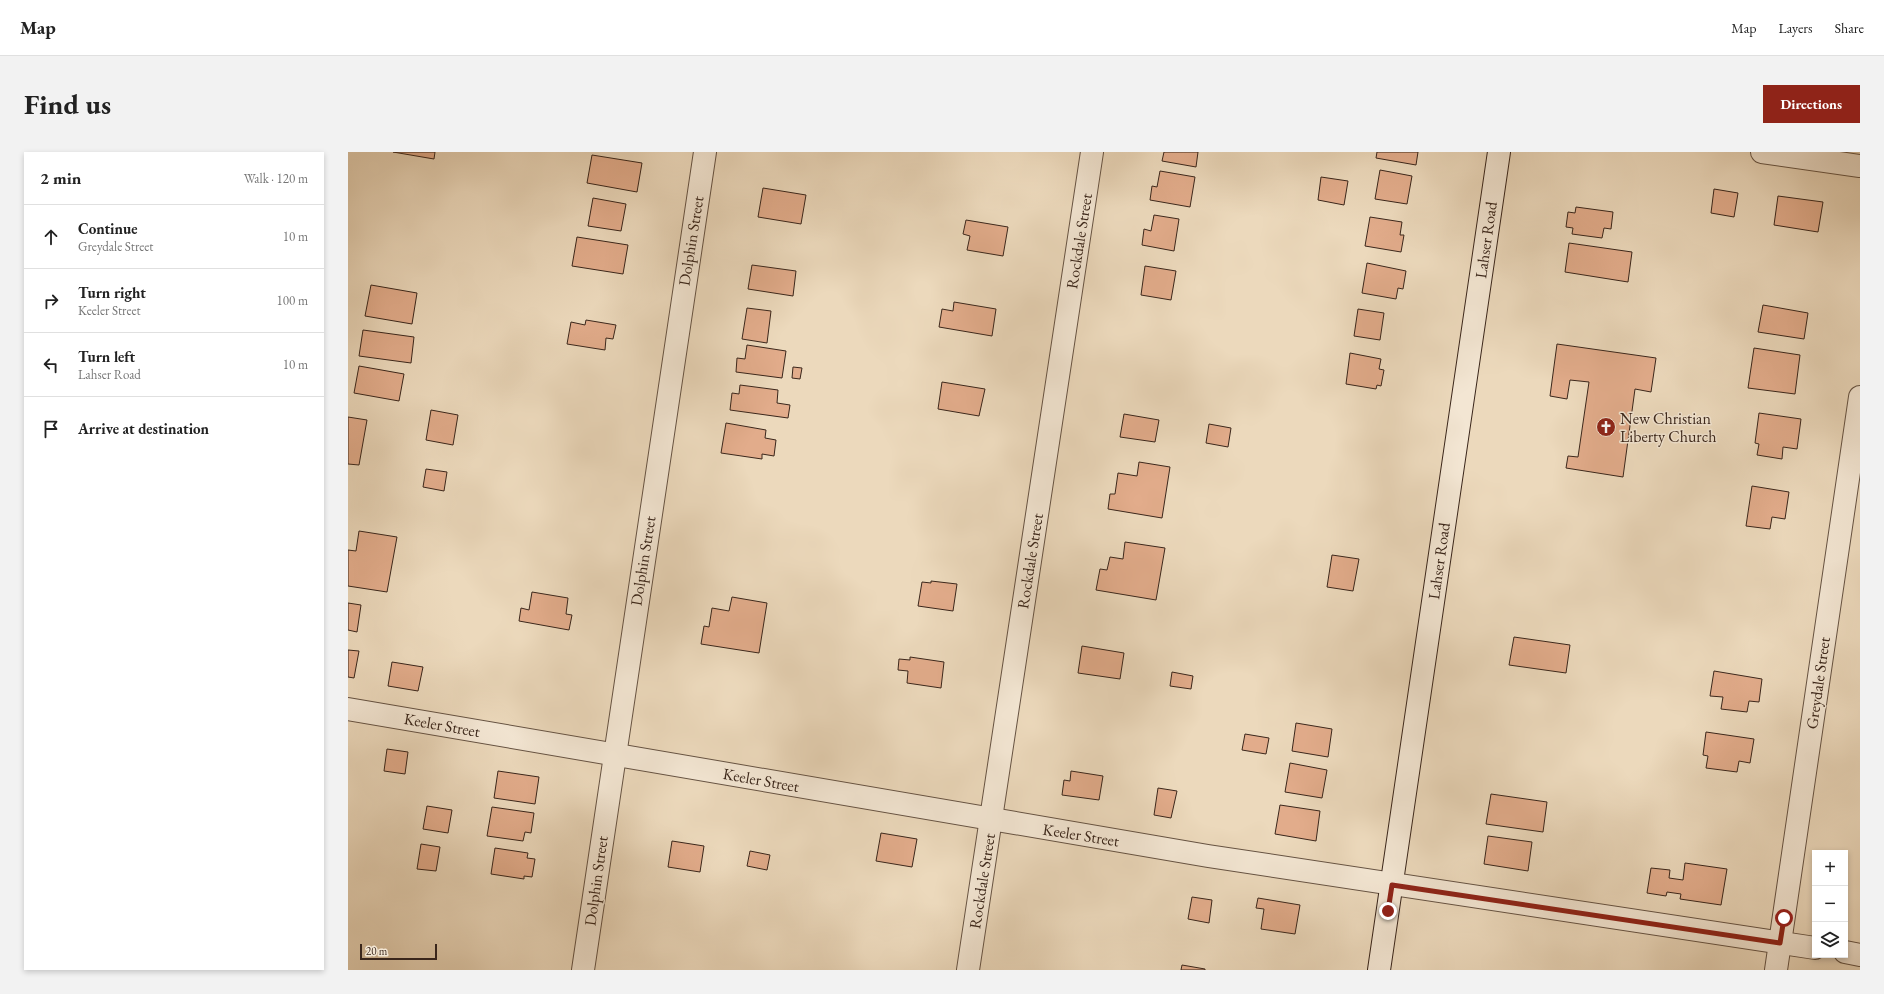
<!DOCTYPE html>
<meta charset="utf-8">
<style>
body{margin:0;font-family:"EB Garamond",serif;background:#f2f2f2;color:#222}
.controls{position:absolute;right:12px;bottom:12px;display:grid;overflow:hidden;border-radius:0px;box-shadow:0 2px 6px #0003}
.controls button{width:36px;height:36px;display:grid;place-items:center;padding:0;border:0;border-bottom:1px solid #e0e0e0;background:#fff;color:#222;font:20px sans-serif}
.scale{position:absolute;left:12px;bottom:10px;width:77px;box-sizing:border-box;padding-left:4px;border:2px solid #3a261b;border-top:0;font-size:11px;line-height:14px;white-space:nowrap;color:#3a261b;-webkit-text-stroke:3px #f3e6d3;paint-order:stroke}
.stop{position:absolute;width:12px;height:12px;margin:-9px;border:3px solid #8f2418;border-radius:50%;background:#fff}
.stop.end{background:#8f2418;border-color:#fff;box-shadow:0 1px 4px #0008}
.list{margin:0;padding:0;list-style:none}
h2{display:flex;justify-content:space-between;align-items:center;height:52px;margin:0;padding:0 16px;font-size:17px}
h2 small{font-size:13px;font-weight:400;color:#767676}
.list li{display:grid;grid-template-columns:26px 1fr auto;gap:12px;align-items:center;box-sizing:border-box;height:64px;padding:0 16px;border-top:1px solid #e0e0e0}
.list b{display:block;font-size:15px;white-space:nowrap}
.list p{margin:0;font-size:13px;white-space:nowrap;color:#767676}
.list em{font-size:13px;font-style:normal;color:#767676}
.icon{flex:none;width:22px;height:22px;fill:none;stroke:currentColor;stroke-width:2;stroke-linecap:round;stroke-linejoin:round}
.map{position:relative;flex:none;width:1512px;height:818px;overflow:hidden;border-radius:0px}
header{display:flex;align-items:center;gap:24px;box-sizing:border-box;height:56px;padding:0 20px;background:#fff;border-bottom:1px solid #e0e0e0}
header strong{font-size:19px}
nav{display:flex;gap:22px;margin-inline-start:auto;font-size:14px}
.intro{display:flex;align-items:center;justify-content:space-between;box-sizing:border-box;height:96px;padding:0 24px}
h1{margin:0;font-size:28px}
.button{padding:10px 18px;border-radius:0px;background:#8f2418;color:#fff;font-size:14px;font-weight:700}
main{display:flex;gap:24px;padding:0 24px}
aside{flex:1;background:#fff;border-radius:0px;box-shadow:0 2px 6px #0003}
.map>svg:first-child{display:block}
</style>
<header>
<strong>Map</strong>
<nav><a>Map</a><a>Layers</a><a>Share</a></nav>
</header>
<div class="intro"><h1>Find us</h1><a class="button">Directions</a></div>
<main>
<aside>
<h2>2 min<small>Walk · 120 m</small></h2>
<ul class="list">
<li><svg class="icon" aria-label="ahead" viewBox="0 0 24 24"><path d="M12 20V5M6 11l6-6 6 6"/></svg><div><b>Continue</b><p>Greydale Street</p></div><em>10 m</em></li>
<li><svg class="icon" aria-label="right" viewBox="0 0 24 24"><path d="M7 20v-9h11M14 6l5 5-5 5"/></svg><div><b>Turn right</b><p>Keeler Street</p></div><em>100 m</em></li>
<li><svg class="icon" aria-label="left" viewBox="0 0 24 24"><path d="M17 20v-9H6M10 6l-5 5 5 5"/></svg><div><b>Turn left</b><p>Lahser Road</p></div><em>10 m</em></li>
<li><svg class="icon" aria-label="arrive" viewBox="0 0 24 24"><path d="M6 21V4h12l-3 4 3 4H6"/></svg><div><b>Arrive at destination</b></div></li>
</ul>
</aside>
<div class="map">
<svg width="1512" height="818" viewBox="0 0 1512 818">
<rect width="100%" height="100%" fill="#ecd9bc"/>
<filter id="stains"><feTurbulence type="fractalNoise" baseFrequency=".005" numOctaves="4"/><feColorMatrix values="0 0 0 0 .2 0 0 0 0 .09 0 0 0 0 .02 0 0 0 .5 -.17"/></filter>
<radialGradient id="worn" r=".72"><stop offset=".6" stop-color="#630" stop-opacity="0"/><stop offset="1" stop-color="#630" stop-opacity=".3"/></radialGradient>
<g fill="#e2ac8b" stroke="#3a261b">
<path d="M 45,0 L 87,0 L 86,7 Z"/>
<path d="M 816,0 L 850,0 L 848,15 L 814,9 Z"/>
<path d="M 1029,0 L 1070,0 L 1068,13 L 1028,6 Z"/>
<path d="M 244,3 L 294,11 L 289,40 L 239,31 Z"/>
<path d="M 1032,18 L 1064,24 L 1059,52 L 1027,47 Z"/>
<path d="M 812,19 L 847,25 L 842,55 L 802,48 L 804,34 L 809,35 Z"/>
<path d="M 973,25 L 1000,29 L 996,53 L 970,48 Z"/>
<path d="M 415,36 L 458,43 L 453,72 L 410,65 Z"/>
<path d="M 1366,37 L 1390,41 L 1386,65 L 1363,61 Z"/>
<path d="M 1430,44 L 1475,50 L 1470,80 L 1426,73 Z"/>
<path d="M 245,46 L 278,52 L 273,79 L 240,74 Z"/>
<path d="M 1228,55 L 1265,60 L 1263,77 L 1256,76 L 1254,86 L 1224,82 L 1225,76 L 1218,75 L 1220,60 L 1227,61 Z"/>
<path d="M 806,63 L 831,67 L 826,99 L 794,93 L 796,77 L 803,79 Z"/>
<path d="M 1022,65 L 1054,70 L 1052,83 L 1056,83 L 1053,100 L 1017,94 Z"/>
<path d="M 618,68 L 660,75 L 655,104 L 619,98 L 622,84 L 615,82 Z"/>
<path d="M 229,85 L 280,93 L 275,122 L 224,114 Z"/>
<path d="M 1221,91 L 1284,100 L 1280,130 L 1217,120 Z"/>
<path d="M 1019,111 L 1058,119 L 1055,137 L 1050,136 L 1048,147 L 1014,141 Z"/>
<path d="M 404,113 L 448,119 L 445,144 L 400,137 Z"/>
<path d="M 797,114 L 828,119 L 823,148 L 793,143 Z"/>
<path d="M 23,133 L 69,141 L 64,172 L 17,164 Z"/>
<path d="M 606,150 L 648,157 L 644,184 L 591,175 L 594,157 L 605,159 Z"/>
<path d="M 1415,153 L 1460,161 L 1456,187 L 1410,180 Z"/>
<path d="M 399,156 L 423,159 L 419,191 L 394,187 Z"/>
<path d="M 1010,157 L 1036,161 L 1032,188 L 1006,184 Z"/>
<path d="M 238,168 L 268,173 L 265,187 L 258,186 L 257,198 L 219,192 L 223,170 L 237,173 Z"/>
<path d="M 15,178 L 66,185 L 63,211 L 11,204 Z"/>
<path d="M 1209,192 L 1308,206 L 1303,240 L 1287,237 L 1275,325 L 1218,316 L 1220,304 L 1230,305 L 1241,230 L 1222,228 L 1219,247 L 1202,244 Z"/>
<path d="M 399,193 L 438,199 L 434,226 L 388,220 L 389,206 L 397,207 Z"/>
<path d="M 1406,196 L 1452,203 L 1447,242 L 1400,236 Z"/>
<path d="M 1002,201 L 1033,207 L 1031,217 L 1036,218 L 1033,234 L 1029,233 L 1028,237 L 998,232 Z"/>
<path d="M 11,214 L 56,222 L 51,249 L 6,241 Z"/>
<path d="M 445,215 L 454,216 L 452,227 L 444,226 Z"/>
<path d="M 594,230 L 637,237 L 631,264 L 590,257 Z"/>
<path d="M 392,233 L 430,238 L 429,251 L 442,253 L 440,266 L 382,258 L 384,241 L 391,242 Z"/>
<path d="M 83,258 L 110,263 L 105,293 L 78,288 Z"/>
<path d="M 1411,261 L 1453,267 L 1449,297 L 1435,295 L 1434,307 L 1409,303 L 1411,292 L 1407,291 Z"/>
<path d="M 776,262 L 811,268 L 807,290 L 772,285 Z"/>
<path d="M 0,265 L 19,268 L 11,313 L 0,312 Z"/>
<path d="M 378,271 L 418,278 L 417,286 L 428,288 L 426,304 L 414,302 L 414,307 L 373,301 Z"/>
<path d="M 861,272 L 883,276 L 880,295 L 858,291 Z"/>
<path d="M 791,310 L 822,315 L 814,366 L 760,357 L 762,342 L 767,342 L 770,321 L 789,324 Z"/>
<path d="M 78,317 L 99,320 L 96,339 L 75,335 Z"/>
<path d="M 1404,334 L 1441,340 L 1437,367 L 1424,365 L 1422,377 L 1398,374 Z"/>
<path d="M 11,379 L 49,385 L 39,440 L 0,434 L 0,398 L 8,399 Z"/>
<path d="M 777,390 L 817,396 L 808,448 L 748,438 L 752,417 L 759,418 L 762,405 L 775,407 Z"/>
<path d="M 984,403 L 1011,407 L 1005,439 L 979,435 Z"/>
<path d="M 583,429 L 609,432 L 605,459 L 570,454 L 574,430 L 583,431 Z"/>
<path d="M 184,440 L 220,446 L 218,462 L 224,463 L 221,478 L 171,469 L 173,456 L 181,458 Z"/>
<path d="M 384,445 L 419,451 L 411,501 L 353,492 L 356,474 L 361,475 L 364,456 L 381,459 Z"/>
<path d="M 0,451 L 13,453 L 9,480 L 0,478 Z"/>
<path d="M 1166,485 L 1222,493 L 1218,521 L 1161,513 Z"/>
<path d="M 734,494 L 776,501 L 772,527 L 730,521 Z"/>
<path d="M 0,498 L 11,499 L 6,526 L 0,525 Z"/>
<path d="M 562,505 L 596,510 L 593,536 L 559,531 L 560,519 L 550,518 L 551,507 L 562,508 Z"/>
<path d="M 44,510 L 75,515 L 70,539 L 40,534 Z"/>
<path d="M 1366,519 L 1414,527 L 1411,550 L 1401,549 L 1399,560 L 1373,557 L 1375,545 L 1362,544 Z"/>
<path d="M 824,520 L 845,524 L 843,537 L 822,534 Z"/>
<path d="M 948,571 L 984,577 L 980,605 L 944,599 Z"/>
<path d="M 1358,580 L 1406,587 L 1402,611 L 1391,609 L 1389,620 L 1358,616 L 1360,604 L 1355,603 Z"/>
<path d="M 897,582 L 921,586 L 918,602 L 894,598 Z"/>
<path d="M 39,597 L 60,600 L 57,622 L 36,619 Z"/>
<path d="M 942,611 L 979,618 L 974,646 L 937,640 Z"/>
<path d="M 150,619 L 191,625 L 187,652 L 146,646 Z"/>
<path d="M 723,619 L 755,624 L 751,648 L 714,643 L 716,628 L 722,629 Z"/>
<path d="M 810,636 L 829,639 L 823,666 L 806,663 Z"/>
<path d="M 1143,642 L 1199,650 L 1195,680 L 1138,672 Z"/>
<path d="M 932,653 L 972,659 L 968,689 L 927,682 Z"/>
<path d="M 79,654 L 104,658 L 100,681 L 75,677 Z"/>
<path d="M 144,655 L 186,661 L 183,681 L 177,680 L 175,689 L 139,684 Z"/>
<path d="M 533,681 L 569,687 L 564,715 L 528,709 Z"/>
<path d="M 1140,684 L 1184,690 L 1180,719 L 1136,712 Z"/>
<path d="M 324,689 L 356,694 L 352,720 L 320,715 Z"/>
<path d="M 73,692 L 92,695 L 88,719 L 69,717 Z"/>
<path d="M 147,696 L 180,701 L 179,706 L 187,707 L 184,725 L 176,724 L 176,727 L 143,722 Z"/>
<path d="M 402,699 L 422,703 L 419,718 L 399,714 Z"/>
<path d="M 1337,711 L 1379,717 L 1373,753 L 1332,747 L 1333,742 L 1319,740 L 1318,744 L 1299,741 L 1303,716 L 1322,718 L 1321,726 L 1335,728 Z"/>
<path d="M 844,745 L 864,748 L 861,771 L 840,767 Z"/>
<path d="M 910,746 L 952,753 L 947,782 L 913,777 L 916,757 L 908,756 Z"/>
<path d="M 834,813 L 857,817 L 857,818 L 833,818 Z"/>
</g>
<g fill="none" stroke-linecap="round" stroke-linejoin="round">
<g stroke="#665343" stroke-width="24">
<g id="street">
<path d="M 1414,0 L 1512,14"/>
<path d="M 0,557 L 860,704 L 1467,796"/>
<path d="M 1497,800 L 1512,803"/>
<path d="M 235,818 L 357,0"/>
<path d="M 620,818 L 744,0"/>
<path d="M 1428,818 L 1512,245"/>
</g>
</g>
<g stroke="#3a261b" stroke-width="24">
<path id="secondary" d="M 1031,818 L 1151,0"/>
</g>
<use href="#street" stroke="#f3e6d3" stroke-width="22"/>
<use href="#secondary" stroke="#f3e6d3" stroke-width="22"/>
</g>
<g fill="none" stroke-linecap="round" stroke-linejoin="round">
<path stroke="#8f2418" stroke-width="5" d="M 1040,759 L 1044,733 L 1432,791 L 1436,766"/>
</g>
<defs>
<g id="church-disc" transform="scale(1)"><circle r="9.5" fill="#8f2418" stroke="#f3e6d3"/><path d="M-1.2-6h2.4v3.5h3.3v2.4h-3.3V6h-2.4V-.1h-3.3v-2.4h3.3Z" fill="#fff"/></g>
</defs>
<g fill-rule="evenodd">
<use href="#church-disc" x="1258" y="275"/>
</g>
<g text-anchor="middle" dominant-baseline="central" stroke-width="3" stroke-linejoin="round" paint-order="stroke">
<g font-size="16" fill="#3a261b" stroke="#f3e6d3">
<text transform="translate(1138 88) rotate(-82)">Lahser Road</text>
<text transform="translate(343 89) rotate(-81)">Dolphin Street</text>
<text transform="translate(731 89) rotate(-81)">Rockdale Street</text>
<text transform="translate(295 409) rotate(-81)">Dolphin Street</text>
<text transform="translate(682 409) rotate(-81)">Rockdale Street</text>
<text transform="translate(1091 409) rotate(-82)">Lahser Road</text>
<text transform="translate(1470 531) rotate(-82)">Greydale Street</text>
<text transform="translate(94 573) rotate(10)">Keeler Street</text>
<text transform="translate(413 628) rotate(10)">Keeler Street</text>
<text transform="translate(733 683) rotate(9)">Keeler Street</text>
<text transform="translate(248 729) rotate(-82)">Dolphin Street</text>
<text transform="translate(634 729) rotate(-81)">Rockdale Street</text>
</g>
<g font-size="16" fill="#3a261b" stroke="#f3e6d3" text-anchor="start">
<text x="1272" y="266">New Christian<tspan x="1272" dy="18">Liberty Church</tspan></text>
</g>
</g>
<rect width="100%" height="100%" filter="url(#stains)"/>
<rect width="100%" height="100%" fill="url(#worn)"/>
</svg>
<div class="controls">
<button>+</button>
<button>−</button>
<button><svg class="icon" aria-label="layers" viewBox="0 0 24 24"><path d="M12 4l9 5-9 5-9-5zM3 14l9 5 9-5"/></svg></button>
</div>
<div class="scale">20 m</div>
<div class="stop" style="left:1436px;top:766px"></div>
<div class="stop end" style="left:1040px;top:759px"></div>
</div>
</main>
